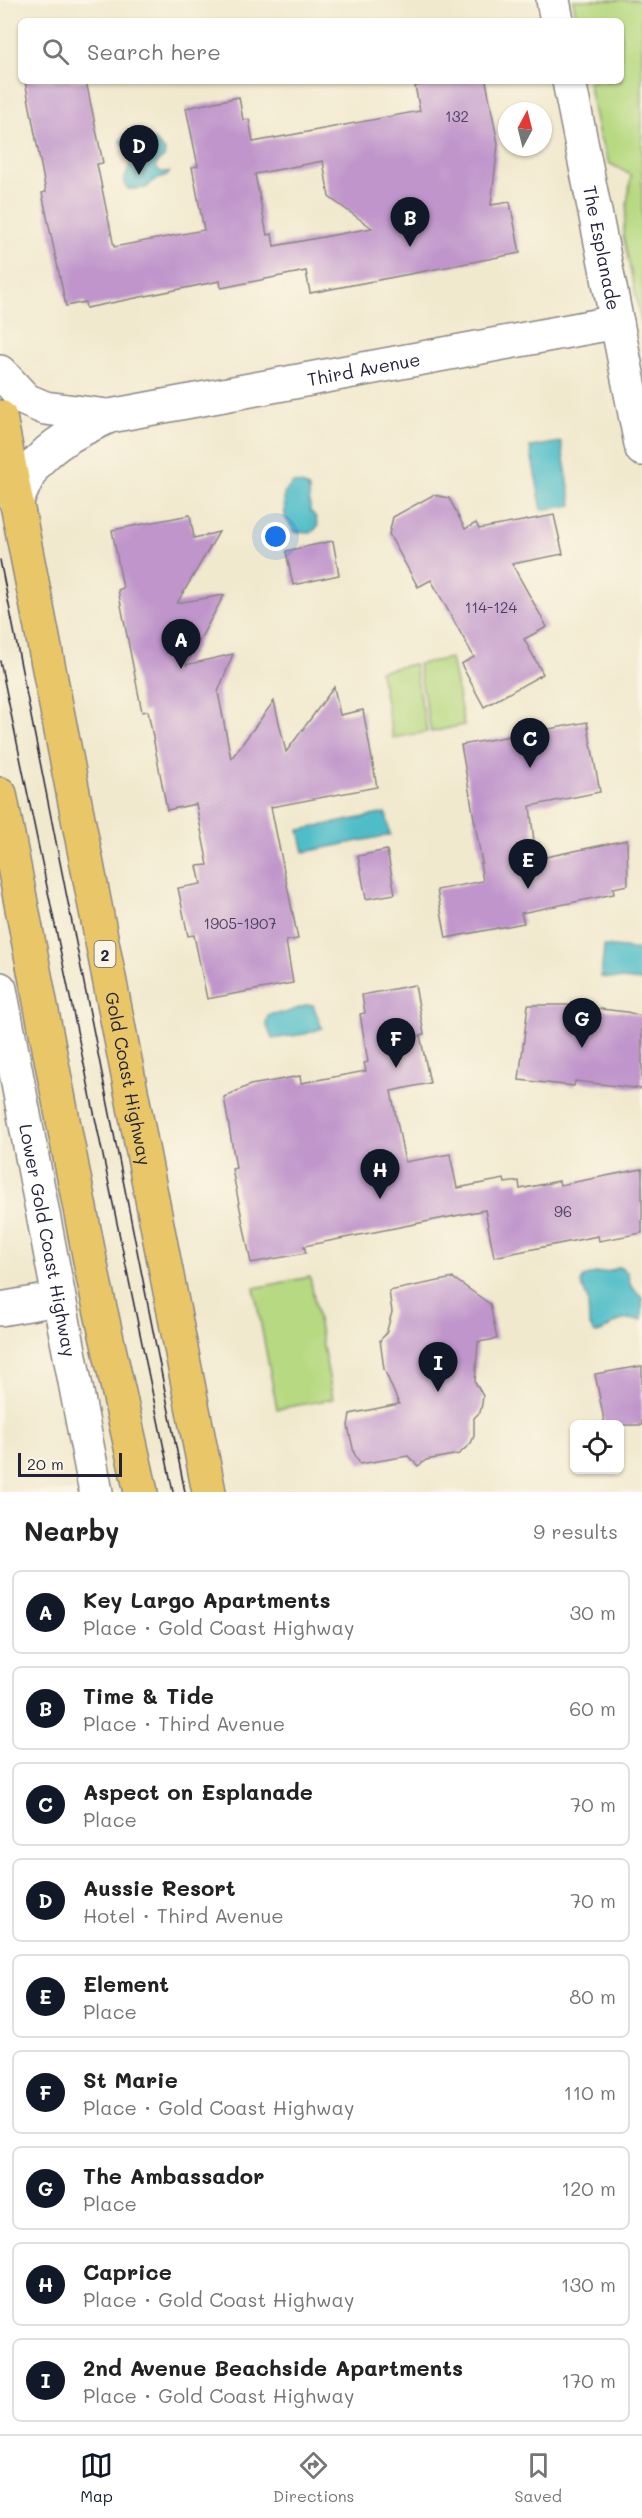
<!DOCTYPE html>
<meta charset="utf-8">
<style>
body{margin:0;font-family:Mali,sans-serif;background:#f6f6f6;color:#222}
.controls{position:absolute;right:18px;bottom:18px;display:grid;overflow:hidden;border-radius:9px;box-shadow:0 2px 4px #0004}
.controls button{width:54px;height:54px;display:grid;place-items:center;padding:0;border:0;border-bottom:2px solid #e0e0e0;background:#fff;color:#222;font:30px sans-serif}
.compass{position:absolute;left:498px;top:102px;width:54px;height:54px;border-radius:50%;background:#fff;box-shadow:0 2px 4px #0004;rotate:7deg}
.scale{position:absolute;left:18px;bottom:15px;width:104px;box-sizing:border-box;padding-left:6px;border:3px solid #22223b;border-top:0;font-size:16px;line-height:21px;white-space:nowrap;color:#22223b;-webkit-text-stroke:4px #fcf5e5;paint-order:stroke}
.you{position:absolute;left:276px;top:537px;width:21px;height:21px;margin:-15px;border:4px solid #fff;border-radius:50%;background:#1a73e8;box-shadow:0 0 0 9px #1a73e833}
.badge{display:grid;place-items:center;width:39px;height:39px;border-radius:50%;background:#111827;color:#fff;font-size:20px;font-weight:700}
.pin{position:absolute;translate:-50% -50px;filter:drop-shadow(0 2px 3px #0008)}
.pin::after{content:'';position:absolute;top:32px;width:21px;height:18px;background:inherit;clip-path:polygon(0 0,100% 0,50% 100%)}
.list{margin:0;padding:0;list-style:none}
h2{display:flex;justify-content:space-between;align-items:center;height:78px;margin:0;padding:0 24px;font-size:26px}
h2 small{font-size:20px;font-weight:400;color:#767676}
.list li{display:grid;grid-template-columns:39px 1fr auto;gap:18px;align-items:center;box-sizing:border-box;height:84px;margin:0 12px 12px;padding:0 12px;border:2px solid #e0e0e0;border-radius:9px}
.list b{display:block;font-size:22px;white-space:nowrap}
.list p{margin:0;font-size:20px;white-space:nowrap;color:#767676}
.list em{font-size:20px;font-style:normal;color:#767676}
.icon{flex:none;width:33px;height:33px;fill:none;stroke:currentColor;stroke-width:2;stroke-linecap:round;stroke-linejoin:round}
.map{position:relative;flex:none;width:642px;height:1492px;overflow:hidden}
.search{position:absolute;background:#fff;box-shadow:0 2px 4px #0004;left:18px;right:18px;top:18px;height:66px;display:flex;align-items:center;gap:15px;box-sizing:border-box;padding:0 21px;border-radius:9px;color:#767676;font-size:22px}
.sheet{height:942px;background:#fff}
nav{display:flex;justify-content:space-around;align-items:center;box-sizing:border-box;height:84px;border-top:2px solid #e0e0e0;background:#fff;font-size:16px;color:#767676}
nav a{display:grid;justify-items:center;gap:3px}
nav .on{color:#111827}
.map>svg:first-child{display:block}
</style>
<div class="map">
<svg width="642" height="1492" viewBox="0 0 642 1492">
<rect width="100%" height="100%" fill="#fcf5e5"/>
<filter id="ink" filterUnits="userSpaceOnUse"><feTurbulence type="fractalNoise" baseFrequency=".0167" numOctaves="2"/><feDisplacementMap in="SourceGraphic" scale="12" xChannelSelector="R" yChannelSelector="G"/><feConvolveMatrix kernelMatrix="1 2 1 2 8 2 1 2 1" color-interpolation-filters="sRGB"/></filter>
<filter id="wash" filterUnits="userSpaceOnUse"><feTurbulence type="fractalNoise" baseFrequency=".008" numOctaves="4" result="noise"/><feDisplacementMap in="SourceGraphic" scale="24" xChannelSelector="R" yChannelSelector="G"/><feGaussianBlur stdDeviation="1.35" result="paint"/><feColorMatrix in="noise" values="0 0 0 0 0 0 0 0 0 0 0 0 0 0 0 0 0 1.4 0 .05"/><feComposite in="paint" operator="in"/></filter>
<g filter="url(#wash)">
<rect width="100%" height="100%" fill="#f1e9ce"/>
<g fill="#b7d981" stroke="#6c7e5e" stroke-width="1.5">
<path d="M 573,0 L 642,0 L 642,325 L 623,235 L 631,175 L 609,163 L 599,135 L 588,81 L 621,81 L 621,21 L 577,21 Z"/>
<path d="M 451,658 L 464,725 L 431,732 L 418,664 Z"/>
<path d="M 414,664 L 427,732 L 393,738 L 380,671 Z"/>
<path d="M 310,1277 L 333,1399 L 277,1409 L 254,1288 Z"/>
</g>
<g fill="#50bdc8" stroke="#397082" stroke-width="1.5">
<path d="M 133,128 L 139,130 L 143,136 L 154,140 L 165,151 L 164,157 L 157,163 L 156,168 L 161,172 L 169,172 L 169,174 L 153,181 L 146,188 L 128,189 L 124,181 L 131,162 L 128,151 L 120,141 Z"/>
<path d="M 561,442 L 572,505 L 542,510 L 530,447 Z"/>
<path d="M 293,483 L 305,485 L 309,489 L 310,511 L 315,516 L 318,526 L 311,533 L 295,532 L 285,517 L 284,493 Z"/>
<path d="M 386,813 L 390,835 L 304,852 L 299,830 Z"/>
<path d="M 604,946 L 642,950 L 642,981 L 601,977 Z"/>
<path d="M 307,1005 L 313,1005 L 322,1028 L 305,1034 L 272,1039 L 266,1023 L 269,1014 L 285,1013 Z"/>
<path d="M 619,1267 L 627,1272 L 631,1286 L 642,1297 L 642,1320 C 634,1319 625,1318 617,1322 C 608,1326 605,1333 594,1333 L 589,1324 L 588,1301 L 581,1283 L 584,1277 L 595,1273 L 608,1272 Z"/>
</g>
<g id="blocks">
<g fill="#bf95cb" fill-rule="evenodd">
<path d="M 25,81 L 86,81 L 103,163 L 97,164 L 114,247 L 204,230 L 192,167 L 198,166 L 186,108 L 239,97 L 243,120 L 249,119 L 253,142 L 420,111 L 415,86 L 442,81 L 486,81 L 498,144 L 491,205 L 510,202 L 520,253 L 310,293 L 306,271 L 221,288 L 220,281 L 86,308 L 85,302 L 66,306 L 42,193 L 46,192 ZM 323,161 L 329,197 L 372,228 L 274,246 L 272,234 L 267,235 L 255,174 Z"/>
<path d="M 433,495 L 449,498 L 465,529 L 476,523 L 479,529 L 554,515 L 563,554 L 512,564 L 547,627 L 524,639 L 543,674 L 484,707 L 461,664 L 474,657 L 431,580 L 418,587 L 389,534 L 393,517 Z"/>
<path d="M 190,515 L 194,538 L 219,532 L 177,603 L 224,595 L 186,665 L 233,654 L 218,692 L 231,759 L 274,701 L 286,752 L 334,687 L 340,715 L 363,710 L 377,787 L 271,807 L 298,939 L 286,941 L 293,983 L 207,999 L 194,935 L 188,936 L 178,888 L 201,884 L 197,866 L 208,865 L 196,804 L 167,810 L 148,711 L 142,712 L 118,590 L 123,588 L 112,530 Z"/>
<path d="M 333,541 L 339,575 L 293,585 L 286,551 Z"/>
<path d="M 587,722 L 600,792 L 530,806 L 536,859 L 627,840 L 628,885 L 613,888 L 614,894 L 521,913 L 524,923 L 446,938 L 437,890 L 483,881 L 480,863 L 482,863 L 461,745 Z"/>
<path d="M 387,850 L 395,894 L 366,899 L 358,856 Z"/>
<path d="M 415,985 L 424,1034 L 420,1035 L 430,1083 L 391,1091 L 405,1162 L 450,1154 L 457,1188 L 504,1179 L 505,1183 L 519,1181 L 520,1189 L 559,1181 L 560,1185 L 642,1169 L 642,1233 L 599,1241 L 598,1236 L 494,1257 L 485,1210 L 304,1246 L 306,1253 L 251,1263 L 232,1169 L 236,1168 L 224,1097 L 250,1085 L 268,1082 L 300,1076 L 301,1083 L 366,1071 L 364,1063 L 368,1062 L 360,1014 L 365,1013 L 362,995 Z"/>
<path d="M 528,1005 L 566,1005 L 627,1012 L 642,1016 L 642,1089 L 575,1081 L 574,1086 L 519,1080 Z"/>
<path d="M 453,1278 L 490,1304 L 497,1339 L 478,1342 L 475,1382 L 483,1396 L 482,1404 L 480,1412 L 474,1418 L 474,1436 L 471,1443 L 459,1454 L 426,1460 L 418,1466 L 408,1456 L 360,1464 L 354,1453 L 348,1426 L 350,1414 L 399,1404 L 384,1369 L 380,1340 L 386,1334 L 392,1312 L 389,1291 Z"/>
<path d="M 642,1366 L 642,1425 L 605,1425 L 595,1374 Z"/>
</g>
</g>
</g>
<g filter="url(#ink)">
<use href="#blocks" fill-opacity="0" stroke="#8a8684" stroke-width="1.5"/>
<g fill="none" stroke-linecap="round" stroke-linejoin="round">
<g stroke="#8a8684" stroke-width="36">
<g id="minor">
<path d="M 0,372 L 26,400 L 45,408 L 108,416"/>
<path id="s1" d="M 16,502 C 22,491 26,478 33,468 C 52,442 82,429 110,416 L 617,322"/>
<path id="s2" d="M 0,989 L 96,1492"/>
</g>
</g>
<g stroke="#8a8684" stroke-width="36">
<g id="tertiary">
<path d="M 553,0 L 557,21"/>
<path id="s3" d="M 569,81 L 642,449"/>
<path d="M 0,1309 L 58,1299"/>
</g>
</g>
<g stroke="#8a8684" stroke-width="36">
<g id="trunk">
<path id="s4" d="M 0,417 L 209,1492"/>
<path d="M 0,794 L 94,1281 L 141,1492"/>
</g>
</g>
<use href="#minor" stroke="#fff" stroke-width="33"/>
<use href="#tertiary" stroke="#fff" stroke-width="33"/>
<use href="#trunk" stroke="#e9c769" stroke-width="33"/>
<g stroke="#22223b" stroke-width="1.5">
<path d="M 0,560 L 185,1492"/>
<path d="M 0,661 L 173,1492"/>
</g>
</g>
</g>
<g text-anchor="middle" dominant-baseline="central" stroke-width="5" stroke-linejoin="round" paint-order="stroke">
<g font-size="15" fill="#493f5f">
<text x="457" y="116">132</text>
<text x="491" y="607">114-124</text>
<text x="240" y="923">1905-1907</text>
<text x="563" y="1211">96</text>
</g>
<rect fill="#fcf5e5" stroke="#63616e" stroke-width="1.5" x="94.5" y="941" width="21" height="26" rx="4.5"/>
<g font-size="16" font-weight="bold" fill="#22223b">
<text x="105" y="954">2</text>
</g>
<g font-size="18" fill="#22223b" stroke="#fcf5e5">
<text stroke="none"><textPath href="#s3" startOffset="170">The Esplanade</textPath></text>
<text stroke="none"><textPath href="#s1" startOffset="390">Third Avenue</textPath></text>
<text stroke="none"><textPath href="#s4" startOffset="674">Gold Coast Highway</textPath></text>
<text stroke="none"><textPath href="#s2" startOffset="256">Lower Gold Coast Highway</textPath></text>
</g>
</g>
</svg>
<div class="controls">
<button><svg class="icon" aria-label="locate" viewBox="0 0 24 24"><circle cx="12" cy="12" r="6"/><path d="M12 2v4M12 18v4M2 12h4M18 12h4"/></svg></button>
</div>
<svg class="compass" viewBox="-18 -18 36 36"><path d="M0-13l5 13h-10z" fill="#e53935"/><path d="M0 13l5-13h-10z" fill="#767676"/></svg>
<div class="scale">20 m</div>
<div class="you"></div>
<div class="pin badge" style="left:181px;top:669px">A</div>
<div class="pin badge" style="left:410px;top:247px">B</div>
<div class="pin badge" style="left:530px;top:768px">C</div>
<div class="pin badge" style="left:139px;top:175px">D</div>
<div class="pin badge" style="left:528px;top:889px">E</div>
<div class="pin badge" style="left:396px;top:1068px">F</div>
<div class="pin badge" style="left:582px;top:1048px">G</div>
<div class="pin badge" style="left:380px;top:1199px">H</div>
<div class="pin badge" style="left:438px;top:1392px">I</div>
<div class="search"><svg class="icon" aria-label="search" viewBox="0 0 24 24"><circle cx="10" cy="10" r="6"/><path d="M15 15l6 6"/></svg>Search here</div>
</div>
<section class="sheet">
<h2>Nearby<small>9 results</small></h2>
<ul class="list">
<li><span class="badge">A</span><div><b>Key Largo Apartments</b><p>Place · Gold Coast Highway</p></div><em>30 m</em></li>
<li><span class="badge">B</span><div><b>Time &amp; Tide</b><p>Place · Third Avenue</p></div><em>60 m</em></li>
<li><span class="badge">C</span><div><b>Aspect on Esplanade</b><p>Place</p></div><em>70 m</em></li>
<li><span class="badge">D</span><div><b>Aussie Resort</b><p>Hotel · Third Avenue</p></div><em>70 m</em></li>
<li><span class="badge">E</span><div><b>Element</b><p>Place</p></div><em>80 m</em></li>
<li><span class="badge">F</span><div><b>St Marie</b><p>Place · Gold Coast Highway</p></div><em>110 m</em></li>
<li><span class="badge">G</span><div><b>The Ambassador</b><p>Place</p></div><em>120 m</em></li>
<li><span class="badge">H</span><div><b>Caprice</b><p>Place · Gold Coast Highway</p></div><em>130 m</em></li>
<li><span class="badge">I</span><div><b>2nd Avenue Beachside Apartments</b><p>Place · Gold Coast Highway</p></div><em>170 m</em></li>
</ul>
</section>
<nav>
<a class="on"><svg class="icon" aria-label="map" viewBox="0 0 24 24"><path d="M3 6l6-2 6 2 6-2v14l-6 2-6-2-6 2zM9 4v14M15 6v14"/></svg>Map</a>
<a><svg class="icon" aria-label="directions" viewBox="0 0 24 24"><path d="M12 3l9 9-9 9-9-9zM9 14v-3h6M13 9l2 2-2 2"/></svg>Directions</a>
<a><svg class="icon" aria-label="saved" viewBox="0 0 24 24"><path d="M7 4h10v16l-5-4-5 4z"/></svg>Saved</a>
</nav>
